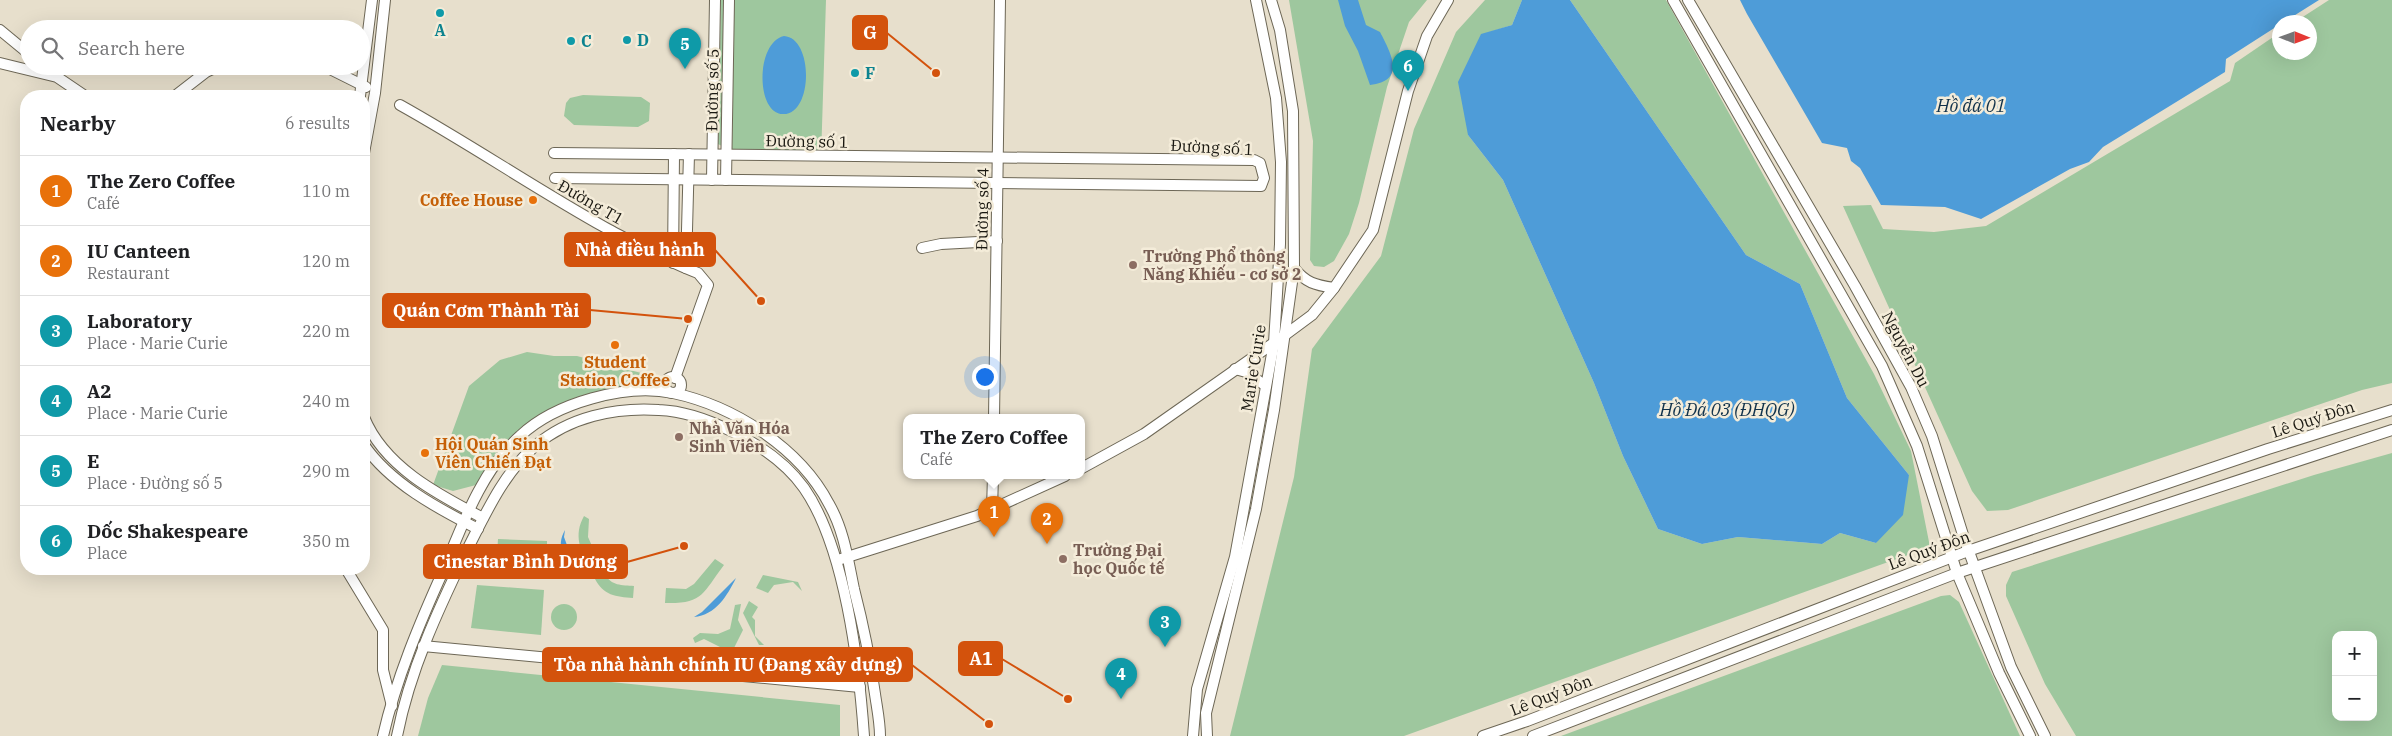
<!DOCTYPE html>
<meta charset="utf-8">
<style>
body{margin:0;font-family:"IBM Plex Serif",serif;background:#f2f2f2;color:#202124}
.controls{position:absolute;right:15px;bottom:15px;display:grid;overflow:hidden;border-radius:10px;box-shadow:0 5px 20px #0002}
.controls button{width:45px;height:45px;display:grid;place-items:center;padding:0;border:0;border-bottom:1px solid #e0e0e0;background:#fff;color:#202124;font:25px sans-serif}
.compass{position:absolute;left:2272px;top:15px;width:45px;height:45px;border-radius:50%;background:#fff;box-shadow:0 5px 20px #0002;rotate:91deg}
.you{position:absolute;left:984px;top:376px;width:18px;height:18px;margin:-12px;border:4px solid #fff;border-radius:50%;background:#1a73e8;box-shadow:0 0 0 8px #1a73e833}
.badge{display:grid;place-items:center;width:32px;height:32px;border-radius:50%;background:#db2777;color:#fff;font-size:16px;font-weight:700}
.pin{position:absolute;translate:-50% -41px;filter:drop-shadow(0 1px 2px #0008)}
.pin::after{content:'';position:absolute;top:26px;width:18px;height:15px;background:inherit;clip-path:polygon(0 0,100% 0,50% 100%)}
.popup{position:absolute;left:903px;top:414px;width:182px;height:65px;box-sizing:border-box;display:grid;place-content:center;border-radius:10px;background:#fff;filter:drop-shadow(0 1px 4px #0005);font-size:16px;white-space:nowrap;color:#757577}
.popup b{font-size:19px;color:#202124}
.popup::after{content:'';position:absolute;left:50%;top:100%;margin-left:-10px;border:10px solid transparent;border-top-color:#fff}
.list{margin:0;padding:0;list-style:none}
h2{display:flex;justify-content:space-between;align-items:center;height:65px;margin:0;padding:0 20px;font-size:21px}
h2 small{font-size:16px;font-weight:400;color:#757577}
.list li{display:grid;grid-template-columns:32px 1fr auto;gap:15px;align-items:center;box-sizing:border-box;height:70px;padding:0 20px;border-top:1px solid #e0e0e0}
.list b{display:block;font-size:19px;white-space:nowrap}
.list p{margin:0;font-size:16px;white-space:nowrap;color:#757577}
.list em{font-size:16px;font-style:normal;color:#757577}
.icon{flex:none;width:28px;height:28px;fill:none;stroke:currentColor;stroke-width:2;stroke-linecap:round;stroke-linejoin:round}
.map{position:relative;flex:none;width:2392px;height:736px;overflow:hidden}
.search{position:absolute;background:#fff;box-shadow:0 5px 20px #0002;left:20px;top:20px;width:350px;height:55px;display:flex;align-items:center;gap:12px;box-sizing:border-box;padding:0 18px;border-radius:28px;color:#757577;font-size:19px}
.panel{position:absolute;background:#fff;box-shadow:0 5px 20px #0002;left:20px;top:90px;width:350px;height:485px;border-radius:20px}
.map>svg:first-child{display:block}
</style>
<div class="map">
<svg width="2392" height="736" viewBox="0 0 2392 736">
<rect width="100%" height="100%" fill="#e7dfcc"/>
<g fill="#9ec79e" fill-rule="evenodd">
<path d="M 721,0 L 726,0 L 722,146 L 718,144 Z"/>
<path d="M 734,0 L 826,0 L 821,158 L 732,154 Z"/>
<path d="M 1289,0 L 1427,0 L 1409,22 L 1387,87 L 1359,203 L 1349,234 L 1334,261 L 1324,267 L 1314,266 L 1310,260 L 1313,141 Z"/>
<path d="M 1485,0 L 1522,0 L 1512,25 L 1481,35 L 1468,135 L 1503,180 L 1594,383 L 1623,456 L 1658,529 L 1702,544 L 1738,537 L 1822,544 L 1840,533 L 1876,543 L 1909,475 L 1847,398 L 1800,284 L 1746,255 L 1570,0 L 1666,0 L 1874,374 L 1911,451 L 1930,547 L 1404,736 L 1230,736 L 1294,477 L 1312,349 L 1381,256 L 1414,129 L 1456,32 Z"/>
<path d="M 2329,0 L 2392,0 L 2392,383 L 2362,390 L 2008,510 L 1987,511 L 1972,491 L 1843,206 L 1871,205 L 1883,229 L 1934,232 L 1986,226 L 2230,81 L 2235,63 L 2279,33 L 2280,52 L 2310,52 L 2310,22 L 2295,22 Z"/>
<path d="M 583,95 L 641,97 L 650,103 L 649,121 L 638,127 L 574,125 L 564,116 L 566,103 L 570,98 Z"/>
<path d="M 527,352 L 554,356 L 577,356 L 660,378 L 651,390 L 559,412 L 520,438 L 476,485 L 453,491 L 433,485 L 469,386 L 500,360 Z"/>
<path d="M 2392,453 L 2392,736 L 2076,736 L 2045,684 L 2006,596 L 2006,585 L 2012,572 L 2314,475 ZM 2336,635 L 2373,635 L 2373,717 L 2336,717 Z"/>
<path d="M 584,516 L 589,519 L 588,537 L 600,564 L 588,569 C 581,549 573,536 584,516 Z"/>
<path d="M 498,539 L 547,541 L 547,576 L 496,574 Z"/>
<path d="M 715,559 L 724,565 C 702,594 703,604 665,603 L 666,588 L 686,589 L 694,584 Z"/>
<path d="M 605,574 C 611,586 622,585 634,586 L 633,598 C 616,597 603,595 595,579 Z"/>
<path d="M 763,575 L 798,582 L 802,591 L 793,582 L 774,585 L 768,593 L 756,588 Z"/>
<path d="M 477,585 L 544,590 L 541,635 L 471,628 Z"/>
<path d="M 1950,595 L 1959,602 L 2020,736 L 1561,736 L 1941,596 Z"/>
<path d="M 749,601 L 758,607 L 752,617 L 755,620 L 755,636 L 764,645 L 759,645 L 743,613 Z"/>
<path d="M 741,604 L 738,620 L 743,630 L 734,648 L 724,649 L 704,639 L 695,643 L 693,638 L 700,633 L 718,634 L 730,629 L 735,605 Z"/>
<circle cx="564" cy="617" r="13"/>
<path d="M 442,665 L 840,705 L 840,736 L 418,736 L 428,698 Z"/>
</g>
<g fill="#4e9cd8">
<path d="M 1338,0 L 1358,0 L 1366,25 L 1380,32 C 1392,55 1406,81 1370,85 L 1358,51 L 1345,26 Z"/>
<path d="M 1522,0 L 1570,0 L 1746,255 L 1800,284 L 1847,398 L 1909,475 L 1903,515 L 1876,543 L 1840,533 L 1822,544 L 1738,537 L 1702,544 L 1658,529 L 1623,456 L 1594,383 L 1503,180 L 1468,135 L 1458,82 L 1481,34 L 1512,25 Z"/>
<path d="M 1740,0 L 2319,0 L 2284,22 L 2280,22 L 2279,25 L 2226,59 L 2225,72 L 2103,147 L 2089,162 L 2070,169 L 1981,219 L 1945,207 L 1881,205 L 1860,168 L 1851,161 L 1847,148 L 1822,143 L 1747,14 Z"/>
<path d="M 784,36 C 814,38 813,115 783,114 C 756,114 755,43 784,36 Z"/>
<path d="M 565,530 L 564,537 L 578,575 L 574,576 C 565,561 555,547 565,530 Z"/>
<path d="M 736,578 C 727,596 716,615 694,617 L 702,612 Z"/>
</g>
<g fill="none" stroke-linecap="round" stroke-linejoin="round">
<g stroke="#6d6756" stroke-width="12">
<g id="minor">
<path d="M 1673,0 L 1882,366 L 1917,446 L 1957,573 L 1999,673 L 2030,736"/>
<path d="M 1688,0 L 1855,286 L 1911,387 L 1932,436 L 1964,538 L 2011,667 L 2045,736"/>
<path d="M 0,30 L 29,54"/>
<path d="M 0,63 L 57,77 L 85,96"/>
<path d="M 324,66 L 366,87"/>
<path d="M 175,96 L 206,72 L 219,66"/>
<path d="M 360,96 L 372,0"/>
<path d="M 400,105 C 470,144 536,189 606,228 C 636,244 666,261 698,273 L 708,285 L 675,378"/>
<path d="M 364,153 L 375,93 L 385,0"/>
<path d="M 554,153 L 1254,160 L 1260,163 L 1264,178 L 1261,186 L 555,178"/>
<path d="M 712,180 L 715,0"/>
<path d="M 726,180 L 729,0"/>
<path d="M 922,248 L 941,244 L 997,241"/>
<path d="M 673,263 L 674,154"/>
<path d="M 686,268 L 689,154"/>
<path d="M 1294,268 C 1306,283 1315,285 1334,288"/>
<path d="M 1235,369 L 1246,372 L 1266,386"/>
<circle cx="673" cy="385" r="8"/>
<path d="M 364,417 C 384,467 439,495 483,518"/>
<path d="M 994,418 L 1000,0"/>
<path d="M 364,445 C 390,483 437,508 478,529"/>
<path d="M 1082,468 L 1144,434 L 1285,335 L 1312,315 L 1334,288 L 1373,230 L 1408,91 L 1427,36 L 1448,0"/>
<path d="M 992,509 L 993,476"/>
<path d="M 841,559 L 977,516 L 1065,476"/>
<path d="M 346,569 L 383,630 L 383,670 L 392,706"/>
<path d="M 423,646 L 860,687"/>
<path d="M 383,736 C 396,679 420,622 444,569 C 463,523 482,470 520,436 C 555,403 626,383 673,393 C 734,406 800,448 829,504 C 844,530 848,560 854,589 C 863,624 870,658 875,694 C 877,708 880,722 880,736"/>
<path d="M 397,736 C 410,670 438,610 467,550 C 486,513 503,474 535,446 C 569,417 615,407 659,410 C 684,411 709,420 731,431 C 758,444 786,463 804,488 C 845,547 859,664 864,736"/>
<path d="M 1193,736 L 1197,689 L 1235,557 L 1274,343 L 1280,244 L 1281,162 L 1276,98 L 1256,0"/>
<path d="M 1207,736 L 1206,713 L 1256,509 L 1274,410 L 1294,268 L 1293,111 L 1280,30 L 1271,0"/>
<path d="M 1483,736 L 1527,721 L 1968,551 L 2268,449 L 2392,410"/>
<path d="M 1533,736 L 1957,573 L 2392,430"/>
</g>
</g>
<use href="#minor" stroke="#fff" stroke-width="10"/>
</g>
<g fill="#0f9aa8" stroke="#f4ecd9" stroke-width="2">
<circle cx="440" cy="13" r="5"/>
<circle cx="627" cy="40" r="5"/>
<circle cx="571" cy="41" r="5"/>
<circle cx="855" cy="73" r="5"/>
</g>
<g fill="#e8710a" stroke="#f4ecd9" stroke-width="2">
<circle cx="533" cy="200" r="5"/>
<circle cx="615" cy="345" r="5"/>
<circle cx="425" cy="453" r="5"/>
</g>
<g fill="#8d6e63" stroke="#f4ecd9" stroke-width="2">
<circle cx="1133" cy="265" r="5"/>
<circle cx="679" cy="437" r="5"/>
<circle cx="1063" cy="559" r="5"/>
</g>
<g text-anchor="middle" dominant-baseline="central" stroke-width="5" stroke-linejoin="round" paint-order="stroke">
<g font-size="16" font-weight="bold" fill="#0d838f" stroke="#f4ecd9" text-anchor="start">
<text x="440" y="30" text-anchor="middle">A</text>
<text x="637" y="40">D</text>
<text x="581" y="41">C</text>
<text x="865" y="73">F</text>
</g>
<g font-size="16" fill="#1a1811" stroke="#f4ecd9">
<text transform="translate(712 90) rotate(-89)">Đường số 5</text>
<text transform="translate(807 141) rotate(1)">Đường số 1</text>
<text transform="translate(1212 147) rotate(3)">Đường số 1</text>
<text transform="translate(591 202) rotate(30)">Đường T1</text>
<text transform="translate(982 209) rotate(-89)">Đường số 4</text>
<text transform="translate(1906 349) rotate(62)">Nguyễn Du</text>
<text transform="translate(1253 368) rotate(-81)">Marie Curie</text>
<text transform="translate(2313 419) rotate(-18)">Lê Quý Đôn</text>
<text transform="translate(1929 550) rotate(-20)">Lê Quý Đôn</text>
<text transform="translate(1551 695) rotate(-21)">Lê Quý Đôn</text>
</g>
<g font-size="16" font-weight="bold" fill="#c56008" stroke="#f4ecd9" text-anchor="end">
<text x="523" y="200">Coffee House</text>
<text x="615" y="362" text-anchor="middle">Student<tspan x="615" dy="18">Station Coffee</tspan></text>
<text x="435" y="444" text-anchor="start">Hội Quán Sinh<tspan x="435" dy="18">Viên Chiến Đạt</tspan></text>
</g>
<g font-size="16" font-weight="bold" fill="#785e54" stroke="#f4ecd9" text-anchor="start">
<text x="1143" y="256">Trường Phổ thông<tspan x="1143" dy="18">Năng Khiếu - cơ sở 2</tspan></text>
<text x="689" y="428">Nhà Văn Hóa<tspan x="689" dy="18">Sinh Viên</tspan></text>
<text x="1073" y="550">Trường Đại<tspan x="1073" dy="18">học Quốc tế</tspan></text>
</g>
<g font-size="18" font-style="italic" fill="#11324b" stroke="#f4ecd9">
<text x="1971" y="105">Hồ đá 01</text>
<text x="1727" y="409">Hồ Đá 03 (ĐHQG)</text>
</g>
</g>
<path fill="none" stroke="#d3520c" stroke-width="2" d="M936 73L887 33M761 301L715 250M688 319L590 310M684 546L627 562M1068 699L1002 659M989 724L912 665"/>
<g fill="#d3520c" stroke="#f4ecd9" stroke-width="2">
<circle cx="936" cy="73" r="5"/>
<circle cx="761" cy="301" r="5"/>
<circle cx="688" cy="319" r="5"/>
<circle cx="684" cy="546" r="5"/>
<circle cx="1068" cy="699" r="5"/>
<circle cx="989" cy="724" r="5"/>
</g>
<g fill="#d3520c" stroke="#d3520c" stroke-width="2">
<rect x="853" y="16" width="34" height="33" rx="5"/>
<rect x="565" y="233" width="150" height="33" rx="5"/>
<rect x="383" y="294" width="207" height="33" rx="5"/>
<rect x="424" y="545" width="203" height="33" rx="5"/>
<rect x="959" y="642" width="43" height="33" rx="5"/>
<rect x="543" y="648" width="369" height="33" rx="5"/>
</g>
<g font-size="18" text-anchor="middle" font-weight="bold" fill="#fff">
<text x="870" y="39">G</text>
<text x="640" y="256">Nhà điều hành</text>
<text x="486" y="317">Quán Cơm Thành Tài</text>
<text x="525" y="568">Cinestar Bình Dương</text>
<text x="981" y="665">A1</text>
<text x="728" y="671">Tòa nhà hành chính IU (Đang xây dựng)</text>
</g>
</svg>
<div class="controls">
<button>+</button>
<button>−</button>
</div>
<svg class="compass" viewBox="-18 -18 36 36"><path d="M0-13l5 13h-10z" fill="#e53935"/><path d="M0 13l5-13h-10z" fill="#757577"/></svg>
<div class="you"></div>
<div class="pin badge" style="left:994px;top:537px;background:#e8710a">1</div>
<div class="popup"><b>The Zero Coffee</b>Café</div>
<div class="pin badge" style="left:1047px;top:544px;background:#e8710a">2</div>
<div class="pin badge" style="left:1165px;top:647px;background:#0f9aa8">3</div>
<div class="pin badge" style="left:1121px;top:699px;background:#0f9aa8">4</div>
<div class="pin badge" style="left:685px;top:69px;background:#0f9aa8">5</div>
<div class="pin badge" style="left:1408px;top:91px;background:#0f9aa8">6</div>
<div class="search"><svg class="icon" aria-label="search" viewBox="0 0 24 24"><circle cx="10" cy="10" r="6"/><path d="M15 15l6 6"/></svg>Search here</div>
<section class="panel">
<h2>Nearby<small>6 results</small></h2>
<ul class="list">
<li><span class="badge" style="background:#e8710a">1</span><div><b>The Zero Coffee</b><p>Café</p></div><em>110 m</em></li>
<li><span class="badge" style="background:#e8710a">2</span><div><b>IU Canteen</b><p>Restaurant</p></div><em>120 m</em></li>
<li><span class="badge" style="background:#0f9aa8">3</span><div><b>Laboratory</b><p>Place · Marie Curie</p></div><em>220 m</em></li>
<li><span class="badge" style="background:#0f9aa8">4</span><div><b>A2</b><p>Place · Marie Curie</p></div><em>240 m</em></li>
<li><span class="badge" style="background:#0f9aa8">5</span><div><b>E</b><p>Place · Đường số 5</p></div><em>290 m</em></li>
<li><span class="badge" style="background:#0f9aa8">6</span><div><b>Dốc Shakespeare</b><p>Place</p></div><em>350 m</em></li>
</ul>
</section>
</div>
